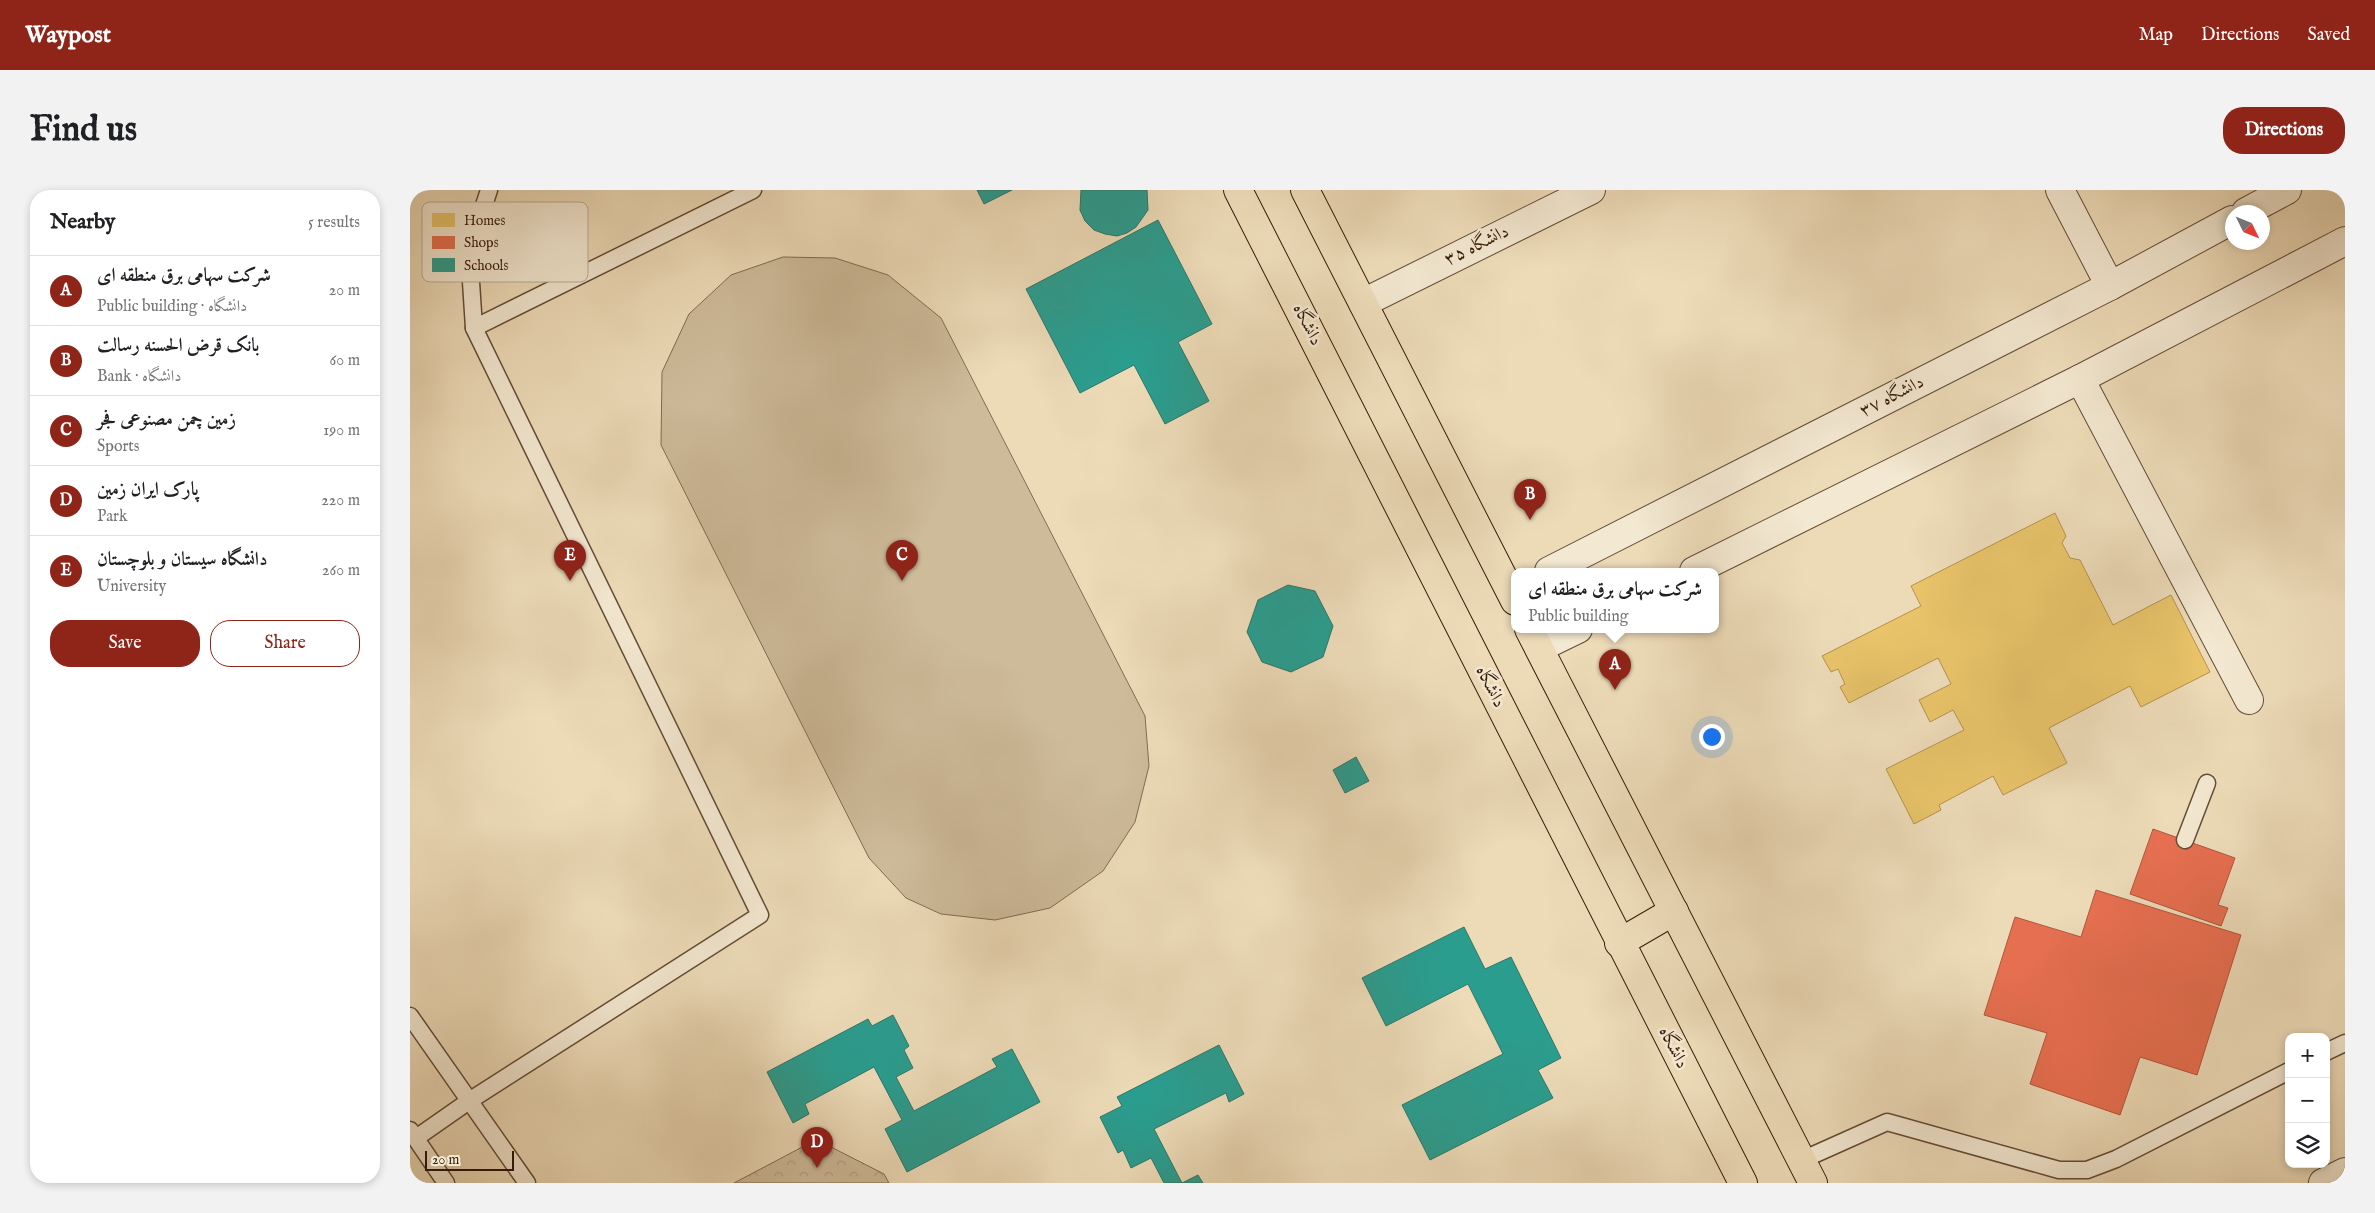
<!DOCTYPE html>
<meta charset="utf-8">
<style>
body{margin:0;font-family:"IM FELL English",Amiri,serif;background:#f2f2f2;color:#202124}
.controls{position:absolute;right:15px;bottom:15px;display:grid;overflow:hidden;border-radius:10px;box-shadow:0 2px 8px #0003}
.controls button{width:45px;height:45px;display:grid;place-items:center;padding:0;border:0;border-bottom:1px solid #e0e0e0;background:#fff;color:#202124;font:25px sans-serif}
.compass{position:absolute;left:1815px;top:15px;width:45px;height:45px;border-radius:50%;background:#fff;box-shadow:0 2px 8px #0003;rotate:133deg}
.scale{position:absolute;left:15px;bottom:12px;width:89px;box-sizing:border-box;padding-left:5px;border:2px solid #371c0a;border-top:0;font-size:14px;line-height:18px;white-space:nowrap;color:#371c0a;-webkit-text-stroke:4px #f3e8d1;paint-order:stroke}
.you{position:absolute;left:1301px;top:546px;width:18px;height:18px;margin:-12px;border:4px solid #fff;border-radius:50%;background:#1a73e8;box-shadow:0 0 0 8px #1a73e833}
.badge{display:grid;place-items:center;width:32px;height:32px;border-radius:50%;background:#8f2418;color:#fff;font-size:16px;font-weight:700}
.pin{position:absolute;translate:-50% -41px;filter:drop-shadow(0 1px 2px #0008)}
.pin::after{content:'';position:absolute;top:26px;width:18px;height:15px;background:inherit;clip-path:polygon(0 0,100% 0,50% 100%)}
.popup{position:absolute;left:1101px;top:378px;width:208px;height:65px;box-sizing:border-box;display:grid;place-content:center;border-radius:10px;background:#fff;filter:drop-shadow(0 1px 4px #0005);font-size:16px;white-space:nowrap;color:#757577}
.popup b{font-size:19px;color:#202124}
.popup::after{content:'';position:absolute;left:50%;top:100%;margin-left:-10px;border:10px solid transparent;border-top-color:#fff}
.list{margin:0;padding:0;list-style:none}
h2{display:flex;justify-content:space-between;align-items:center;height:65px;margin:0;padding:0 20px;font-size:21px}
h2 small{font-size:16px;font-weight:400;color:#757577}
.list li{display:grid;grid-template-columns:32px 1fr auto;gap:15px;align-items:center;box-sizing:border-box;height:70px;padding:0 20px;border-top:1px solid #e0e0e0}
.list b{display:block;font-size:19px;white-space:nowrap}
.list p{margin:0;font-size:16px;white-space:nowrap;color:#757577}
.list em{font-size:16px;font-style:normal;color:#757577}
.actions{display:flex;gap:10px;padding:15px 20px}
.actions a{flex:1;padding:11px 0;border:1px solid #8f2418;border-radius:20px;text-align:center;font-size:18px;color:#8f2418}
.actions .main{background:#8f2418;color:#fff}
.icon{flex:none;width:28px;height:28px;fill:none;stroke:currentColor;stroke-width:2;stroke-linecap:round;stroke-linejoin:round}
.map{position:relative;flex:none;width:1935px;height:993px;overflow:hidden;border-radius:20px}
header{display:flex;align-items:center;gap:30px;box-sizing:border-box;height:70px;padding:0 25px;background:#8f2418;color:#fff}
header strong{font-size:24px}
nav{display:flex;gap:28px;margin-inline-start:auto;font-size:18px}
.intro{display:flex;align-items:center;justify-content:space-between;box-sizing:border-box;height:120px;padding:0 30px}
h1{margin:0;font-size:35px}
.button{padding:12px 22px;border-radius:20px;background:#8f2418;color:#fff;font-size:18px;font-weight:700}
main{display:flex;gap:30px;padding:0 30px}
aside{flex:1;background:#fff;border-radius:20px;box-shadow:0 2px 8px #0003}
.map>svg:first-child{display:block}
</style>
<header>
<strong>Waypost</strong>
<nav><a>Map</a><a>Directions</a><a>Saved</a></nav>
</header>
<div class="intro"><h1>Find us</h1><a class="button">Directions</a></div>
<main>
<aside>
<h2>Nearby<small>5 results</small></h2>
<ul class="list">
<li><span class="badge">A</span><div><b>شرکت سهامی برق منطقه ای</b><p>Public building · دانشگاه</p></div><em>20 m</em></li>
<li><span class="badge">B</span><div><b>بانک قرض الحسنه رسالت</b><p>Bank · دانشگاه</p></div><em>60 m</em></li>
<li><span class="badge">C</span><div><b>زمین چمن مصنوعی فجر</b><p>Sports</p></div><em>190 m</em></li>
<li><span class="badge">D</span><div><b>پارک ایران زمین</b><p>Park</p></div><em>220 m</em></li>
<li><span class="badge">E</span><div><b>دانشگاه سیستان و بلوچستان</b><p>University</p></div><em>260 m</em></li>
</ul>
<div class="actions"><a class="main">Save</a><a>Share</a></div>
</aside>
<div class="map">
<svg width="1935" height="993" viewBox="0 0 1935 993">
<defs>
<pattern id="park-crowns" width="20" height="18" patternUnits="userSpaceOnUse" patternTransform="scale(1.25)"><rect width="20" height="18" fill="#cebb9a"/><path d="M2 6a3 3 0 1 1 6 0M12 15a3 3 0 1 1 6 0" fill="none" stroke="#b2a083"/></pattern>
</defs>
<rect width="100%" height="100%" fill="#eddbb8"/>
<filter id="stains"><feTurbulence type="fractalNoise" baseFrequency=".004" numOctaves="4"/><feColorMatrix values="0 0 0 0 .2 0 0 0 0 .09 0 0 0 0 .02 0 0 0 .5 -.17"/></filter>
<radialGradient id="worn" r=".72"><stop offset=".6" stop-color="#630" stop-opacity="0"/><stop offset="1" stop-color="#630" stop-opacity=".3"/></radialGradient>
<path fill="url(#park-crowns)" stroke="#826c52" d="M 398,954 L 421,957 L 474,984 L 479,993 L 324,993 Z"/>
<path fill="#cebb9a" stroke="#826c52" d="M 373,67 L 425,68 L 478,85 L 531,128 L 735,526 L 739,576 L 725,632 L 693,681 L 640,718 L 585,730 L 531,724 L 496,708 L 459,668 L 251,255 L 252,182 L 279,124 L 321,85 Z"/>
<path fill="#e9c46a" stroke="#b4924d" d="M 1645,323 L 1656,346 L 1652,353 L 1660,368 L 1670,370 L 1703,435 L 1761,405 L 1800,482 L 1731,517 L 1720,496 L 1639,538 L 1657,573 L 1593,605 L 1583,586 L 1529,615 L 1531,620 L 1504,634 L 1476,579 L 1554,540 L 1543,520 L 1520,532 L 1509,510 L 1541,494 L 1528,468 L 1439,513 L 1430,497 L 1435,494 L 1428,479 L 1421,482 L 1412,466 L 1511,416 L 1501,396 Z"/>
<g fill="#e76f51" stroke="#b2563c">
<path d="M 1743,639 L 1825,668 L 1808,715 L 1818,718 L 1811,736 L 1720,704 Z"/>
<path d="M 1686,700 L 1831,745 L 1787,885 L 1730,867 L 1710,925 L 1620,894 L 1637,843 L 1574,825 L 1605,727 L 1671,747 Z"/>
</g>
<g fill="#2a9d8f" stroke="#2e7667">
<path d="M 567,0 L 602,0 L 574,14 Z"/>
<path d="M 671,0 L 737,0 L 738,20 L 726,37 L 717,43 L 707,46 L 695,44 L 684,40 L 675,31 L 670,20 Z"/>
<path d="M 748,30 L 802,134 L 768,152 L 799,211 L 755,234 L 724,175 L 670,203 L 616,99 Z"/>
<path d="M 878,395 L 905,401 L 923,436 L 913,467 L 881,482 L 852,472 L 837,442 L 848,410 Z"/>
<path d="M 946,567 L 959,591 L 935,603 L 923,580 Z"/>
<path d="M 1054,737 L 1075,779 L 1101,767 L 1151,868 L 1128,880 L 1143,908 L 1020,970 L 992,915 L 1093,864 L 1058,794 L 976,836 L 952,788 Z"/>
<path d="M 483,825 L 499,856 L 494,860 L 503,878 L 486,887 L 504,921 L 587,877 L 582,869 L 602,859 L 630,912 L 497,982 L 475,939 L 492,930 L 464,877 L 395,914 L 399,924 L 383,933 L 357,882 L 458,829 L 462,836 Z"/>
<path d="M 809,855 L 834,904 L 819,912 L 816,903 L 744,939 L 772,993 L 754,993 L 741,968 L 721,978 L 713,960 L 708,963 L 690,927 L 712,916 L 707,907 Z"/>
<path d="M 788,985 L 793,993 L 772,993 Z"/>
</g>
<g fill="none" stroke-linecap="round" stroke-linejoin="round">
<g stroke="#644c36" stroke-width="19">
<g id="service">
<path d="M 64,138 L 343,0"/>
<path d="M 1775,650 L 1797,593"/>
<path d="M 0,826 L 117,993"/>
<path d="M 1916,862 L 1935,853"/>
<path d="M 0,940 L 36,993"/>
<path d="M 6,948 L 59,911 L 350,725 L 64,138 L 59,61 L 79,0"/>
<path d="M 1392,970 L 1477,932 L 1649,980 L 1677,980 L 1706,969 L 1879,881"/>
</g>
</g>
<g stroke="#644c36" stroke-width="30">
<g id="minor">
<path d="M 1650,0 L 1700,96"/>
<path d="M 1836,22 L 1877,0"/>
<path d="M 953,113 L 1181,0"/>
<path d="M 1670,189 L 1839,510"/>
<path d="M 1139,381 L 1700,96 L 1822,30"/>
<path d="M 1284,381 L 1670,189 L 1935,51"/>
<path d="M 1129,458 L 1168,439"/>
</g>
</g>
<g stroke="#644c36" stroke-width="30">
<path id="tertiary" d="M 1913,993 L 1935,982"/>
</g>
<g stroke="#371c0a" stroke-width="30">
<g id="primary">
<path d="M 828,0 L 1333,993"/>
<path d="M 895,0 L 1105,411"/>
<path d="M 1119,439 L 1403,993"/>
<path d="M 1209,753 L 1264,721"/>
</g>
</g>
<use href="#service" stroke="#f3e8d1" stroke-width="16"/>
<use href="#minor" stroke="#f3e8d1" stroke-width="28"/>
<use href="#tertiary" stroke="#f3e8d1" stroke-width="28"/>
<use href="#primary" stroke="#eddbb8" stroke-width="28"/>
</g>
<g text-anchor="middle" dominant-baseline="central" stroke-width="5" stroke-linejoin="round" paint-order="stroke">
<g font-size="18" fill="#371c0a" stroke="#f3e8d1">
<text transform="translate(1067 56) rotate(-26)">دانشگاه ۳۵</text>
<text transform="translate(897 135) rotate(63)">دانشگاه</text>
<text transform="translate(1482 207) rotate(-27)">دانشگاه ۳۷</text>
<text transform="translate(1080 497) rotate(63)">دانشگاه</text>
<text transform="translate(1263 858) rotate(63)">دانشگاه</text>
</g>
</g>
<rect x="12" y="12" width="166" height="80" rx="8" fill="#f3e8d1" stroke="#bbab95" stroke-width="1"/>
<rect x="22" y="23" width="23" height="14" fill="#e9c46a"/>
<rect x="22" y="46" width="23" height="13" fill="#e76f51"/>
<rect x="22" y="68" width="23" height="14" fill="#2a9d8f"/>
<g font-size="14" fill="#371c0a">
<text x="54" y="35">Homes</text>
<text x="54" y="57">Shops</text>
<text x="54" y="80">Schools</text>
</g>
<rect width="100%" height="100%" filter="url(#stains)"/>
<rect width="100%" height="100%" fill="url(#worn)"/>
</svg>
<div class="controls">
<button>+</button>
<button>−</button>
<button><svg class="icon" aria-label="layers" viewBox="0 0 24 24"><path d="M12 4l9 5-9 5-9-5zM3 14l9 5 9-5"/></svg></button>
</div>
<svg class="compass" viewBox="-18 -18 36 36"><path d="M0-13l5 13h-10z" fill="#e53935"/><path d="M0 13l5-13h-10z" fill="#757577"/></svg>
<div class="scale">20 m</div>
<div class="you"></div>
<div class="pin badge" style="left:1205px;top:500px">A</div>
<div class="popup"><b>شرکت سهامی برق منطقه ای</b>Public building</div>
<div class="pin badge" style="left:1120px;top:330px">B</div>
<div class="pin badge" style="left:492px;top:391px">C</div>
<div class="pin badge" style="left:407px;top:978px">D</div>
<div class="pin badge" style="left:160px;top:391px">E</div>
</div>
</main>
